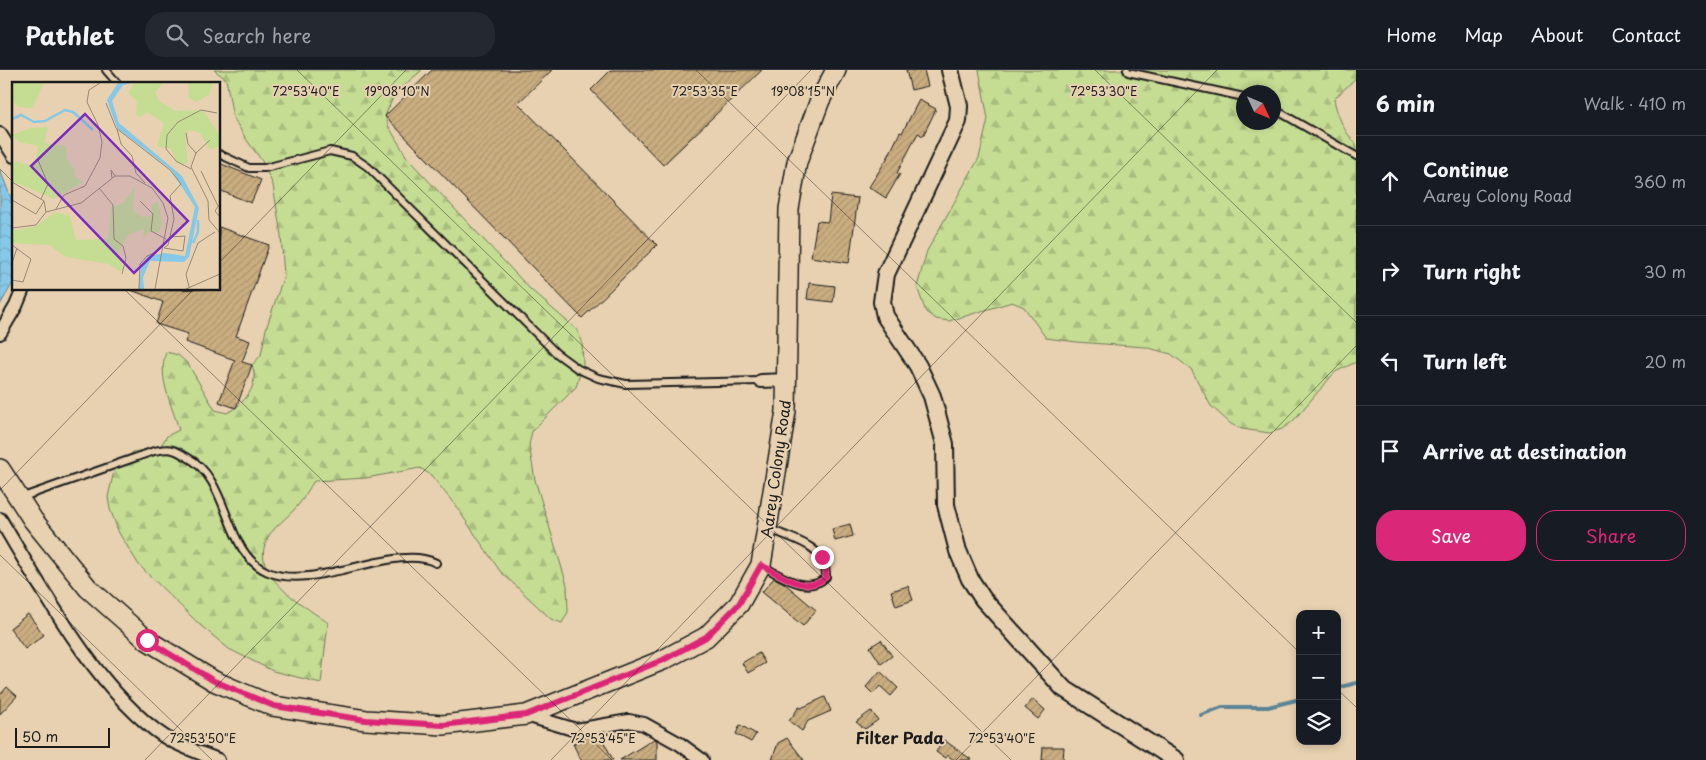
<!DOCTYPE html>
<meta charset="utf-8">
<style>
body{margin:0;font-family:"Playpen Sans",sans-serif;background:#242831;color:#f1f3f6}
.controls{position:absolute;right:15px;bottom:15px;display:grid;overflow:hidden;border-radius:10px;box-shadow:0 2px 8px #0003}
.controls button{width:45px;height:45px;display:grid;place-items:center;padding:0;border:0;border-bottom:1px solid #363941;background:#171b24;color:#f1f3f6;font:25px sans-serif}
.compass{position:absolute;left:1236px;top:15px;width:45px;height:45px;border-radius:50%;background:#171b24;box-shadow:0 2px 8px #0003;rotate:134deg}
.scale{position:absolute;left:15px;bottom:12px;width:95px;box-sizing:border-box;padding-left:5px;border:2px solid #1c1c1c;border-top:0;font-size:14px;line-height:18px;white-space:nowrap;color:#1c1c1c;-webkit-text-stroke:4px #e7d1b0;paint-order:stroke}
.stop{position:absolute;width:15px;height:15px;margin:-11px;border:4px solid #db2777;border-radius:50%;background:#fff}
.stop.end{background:#db2777;border-color:#fff;box-shadow:0 1px 5px #0008}
.list{margin:0;padding:0;list-style:none}
h2{display:flex;justify-content:space-between;align-items:center;height:65px;margin:0;padding:0 20px;font-size:21px}
h2 small{font-size:16px;font-weight:400;color:#9ea1a6}
.list li{display:grid;grid-template-columns:32px 1fr auto;gap:15px;align-items:center;box-sizing:border-box;height:90px;padding:0 20px;border-top:1px solid #363941}
.list b{display:block;font-size:19px;white-space:nowrap}
.list p{margin:0;font-size:16px;white-space:nowrap;color:#9ea1a6}
.list em{font-size:16px;font-style:normal;color:#9ea1a6}
.actions{display:flex;gap:10px;padding:15px 20px}
.actions a{flex:1;padding:11px 0;border:1px solid #db2777;border-radius:20px;text-align:center;font-size:18px;color:#db2777}
.actions .main{background:#db2777;color:#fff}
.icon{flex:none;width:28px;height:28px;fill:none;stroke:currentColor;stroke-width:2;stroke-linecap:round;stroke-linejoin:round}
.map{position:relative;flex:none;width:1356px;height:690px;overflow:hidden}
header{display:flex;align-items:center;gap:30px;box-sizing:border-box;height:70px;padding:0 25px;background:#171b24;border-bottom:1px solid #363941}
header strong{font-size:24px}
nav{display:flex;gap:28px;margin-inline-start:auto;font-size:18px}
.search{width:350px;height:45px;background:#242831;display:flex;align-items:center;gap:12px;box-sizing:border-box;padding:0 18px;border-radius:20px;color:#9ea1a6;font-size:19px}
main{display:flex}
aside{flex:1;background:#171b24}
.map>svg:first-child{display:block}
</style>
<header>
<strong>Pathlet</strong>
<div class="search"><svg class="icon" aria-label="search" viewBox="0 0 24 24"><circle cx="10" cy="10" r="6"/><path d="M15 15l6 6"/></svg>Search here</div>
<nav><a>Home</a><a>Map</a><a>About</a><a>Contact</a></nav>
</header>
<main>
<div class="map">
<svg width="1356" height="690" viewBox="0 0 1356 690">
<defs>
<pattern id="forest-firs" width="22" height="20" patternUnits="userSpaceOnUse" patternTransform="scale(1.25)"><rect width="22" height="20" fill="#c5dd93"/><path d="M5 1l3.5 6h-7zM16 11l3.5 6h-7z" fill="#a9bd7e"/></pattern>
<pattern id="water-waves" width="16" height="10" patternUnits="userSpaceOnUse" patternTransform="scale(1.25)"><rect width="16" height="10" fill="#86c8e7"/><path d="M0 5q4-4 8 0t8 0" fill="none" stroke="#73abc6"/></pattern>
<pattern id="building-hatch" width="6" height="6" patternUnits="userSpaceOnUse" patternTransform="scale(1.25)"><rect width="6" height="6" fill="#caae80"/><path d="M-1 1l2-2M0 6l6-6M5 7l2-2" fill="none" stroke="#ad956e"/></pattern>
</defs>
<rect width="100%" height="100%" fill="#e7d1b0"/>
<filter id="ink" filterUnits="userSpaceOnUse"><feTurbulence type="fractalNoise" baseFrequency=".02" numOctaves="2"/><feDisplacementMap in="SourceGraphic" scale="10" xChannelSelector="R" yChannelSelector="G"/><feConvolveMatrix kernelMatrix="1 2 1 2 8 2 1 2 1" color-interpolation-filters="sRGB"/></filter>
<g filter="url(#ink)">
<g fill="url(#forest-firs)" stroke="#707c58" fill-rule="evenodd">
<path d="M 214,0 L 422,0 L 395,23 L 385,46 L 389,57 L 408,89 L 530,219 L 577,260 L 582,271 L 583,294 L 576,317 L 532,361 L 529,375 L 535,410 L 567,515 L 568,542 L 562,553 L 551,549 L 500,501 L 455,435 L 431,405 L 420,398 L 366,408 L 314,411 C 309,418 305,427 299,434 C 291,445 278,453 270,464 C 244,504 302,533 328,553 L 321,613 L 273,601 L 229,579 L 200,555 L 139,495 L 119,463 L 110,439 L 108,427 L 114,401 L 123,391 L 133,382 L 160,377 L 167,366 L 179,360 C 172,335 157,307 166,282 L 178,285 L 188,294 L 215,340 L 227,343 C 244,334 260,316 252,295 L 261,285 L 266,259 L 284,205 L 281,165 L 273,115 L 262,91 L 246,69 L 233,47 L 226,9 Z"/>
<path d="M 979,0 L 1356,0 L 1356,8 L 1334,29 C 1337,45 1344,62 1356,74 L 1356,292 L 1335,302 L 1293,351 L 1282,359 L 1270,363 L 1242,359 L 1231,354 L 1211,336 L 1191,299 L 1171,284 L 1145,277 L 1077,272 L 1046,268 L 1024,237 L 1012,232 L 949,251 L 936,249 L 926,242 L 917,217 L 927,181 L 979,88 L 988,49 ZM 1244,22 L 1274,22 L 1274,52 L 1244,52 Z"/>
</g>
<path fill="url(#water-waves)" stroke="#5c8396" d="M 0,100 L 14,136 L 14,211 L 0,235 Z"/>
<g fill="none" stroke-linecap="round" stroke-linejoin="round">
<g stroke="#5c8396" stroke-width="4">
<path d="M 1337,618 L 1356,613"/>
<path d="M 1201,645 L 1222,637 L 1268,637 L 1300,629"/>
</g>
</g>
<g fill="url(#building-hatch)" stroke="#1c1c1c">
<path d="M 432,0 L 552,0 L 518,33 L 657,175 L 582,248 L 385,46 Z"/>
<path d="M 611,0 L 762,0 L 663,95 L 591,20 Z"/>
<path d="M 906,0 L 924,0 L 928,16 L 911,20 Z"/>
<path d="M 919,30 L 936,39 L 923,66 L 918,63 L 897,103 L 900,104 L 886,128 L 869,117 L 888,87 L 900,62 L 902,63 Z"/>
<path d="M 219,93 L 261,110 L 251,133 L 219,120 Z"/>
<path d="M 831,125 L 858,128 L 849,193 L 811,187 L 817,151 L 828,152 Z"/>
<path d="M 219,157 L 269,175 L 236,266 L 250,271 L 242,292 L 252,295 L 236,338 L 219,332 L 235,290 L 185,272 L 188,264 L 156,254 L 163,232 L 131,220 L 219,219 Z"/>
<path d="M 809,213 L 835,216 L 833,232 L 807,229 Z"/>
<path d="M 850,454 L 853,466 L 835,471 L 832,459 Z"/>
<path d="M 774,508 L 784,513 L 816,540 L 803,556 L 762,522 Z"/>
<path d="M 908,516 L 913,530 L 896,536 L 891,521 Z"/>
<path d="M 28,544 L 44,565 L 25,579 L 10,558 Z"/>
<path d="M 881,570 L 892,586 L 881,594 L 870,577 Z"/>
<path d="M 759,583 L 765,593 L 748,603 L 742,593 Z"/>
<path d="M 880,601 L 898,618 L 891,626 L 880,616 L 873,624 L 866,617 Z"/>
<path d="M 7,617 L 17,626 L 0,644 L 0,625 Z"/>
<path d="M 825,627 L 831,641 L 808,651 L 802,661 L 789,651 L 799,637 L 801,638 Z"/>
<path d="M 1033,629 L 1045,640 L 1038,649 L 1025,638 Z"/>
<path d="M 871,641 L 878,650 L 865,659 L 856,652 Z"/>
<path d="M 740,655 L 756,664 L 751,672 L 736,664 Z"/>
<path d="M 600,664 L 613,690 L 581,690 L 573,674 L 588,666 Z"/>
<path d="M 787,668 L 804,690 L 772,690 L 778,673 Z"/>
<path d="M 654,669 L 657,670 L 657,690 L 620,690 Z"/>
<path d="M 944,670 L 972,690 L 954,690 L 947,685 L 945,688 L 936,682 Z"/>
<path d="M 1043,677 L 1064,677 L 1063,690 L 1042,690 Z"/>
</g>
<g fill="none" stroke-linecap="round" stroke-linejoin="round">
<g stroke="#1c1c1c" stroke-width="10">
<g id="service">
<path d="M 106,0 L 118,14"/>
<path d="M 1127,0 L 1128,2 L 1244,27"/>
<path d="M 1274,39 L 1356,86"/>
<path d="M 219,84 L 249,98 L 265,98 L 330,81 L 352,86 L 368,97 L 556,283 L 578,299 L 598,308 L 626,314 L 761,311"/>
<path d="M 20,428 L 154,381 C 160,380 168,378 173,380 C 178,381 183,385 187,387 C 231,410 223,483 268,502 C 315,522 397,472 436,493"/>
<path d="M 762,496 C 781,505 807,526 826,507 C 827,475 794,470 770,459"/>
</g>
</g>
<g stroke="#1c1c1c" stroke-width="16">
<g id="minor">
<path d="M 0,64 L 14,86"/>
<path d="M 0,263 L 16,236 L 23,219"/>
<path d="M 761,311 L 787,310"/>
<path d="M 0,449 C 41,517 99,624 165,667 C 181,677 201,683 218,690"/>
<path d="M 526,645 L 576,660 L 629,651 L 644,654 L 680,674 L 702,690"/>
</g>
</g>
<g stroke="#1c1c1c" stroke-width="20">
<path id="tertiary" d="M 950,0 L 959,36 L 958,51 L 886,204 L 882,232 L 885,246 L 918,296 L 932,326 L 945,374 L 946,435 L 958,481 L 970,509 L 983,529 L 1063,618 L 1176,690"/>
</g>
<g stroke="#1c1c1c" stroke-width="22">
<path id="secondary" d="M 0,399 L 33,450 L 88,518 L 147,570 L 214,611 L 273,636 L 366,650 L 443,655 L 526,645 L 663,590 L 706,567 L 739,534 L 761,495 L 786,341 L 789,139 L 797,92 L 820,30 L 836,0"/>
</g>
<use href="#service" stroke="#e7d1b0" stroke-width="6"/>
<use href="#minor" stroke="#e7d1b0" stroke-width="12"/>
<use href="#tertiary" stroke="#e7d1b0" stroke-width="16"/>
<use href="#secondary" stroke="#e7d1b0" stroke-width="19"/>
</g>
</g>
<g fill="none" stroke-linecap="round" stroke-linejoin="round" filter="url(#ink)">
<path stroke="#db2777" stroke-width="6" d="M 147,570 L 214,611 L 274,636 L 366,650 L 443,655 L 526,645 L 663,590 L 706,567 L 739,534 L 761,495 C 781,505 807,526 826,507 L 826,495 L 822,487"/>
</g>
<path fill="none" stroke="#1c1c1c" stroke-width="1" stroke-opacity="0.45" d="M 297,0 L 1011,690M 696,0 L 1300,583M 1095,0 L 1356,252M 0,99 L 14,113M 219,193 L 406,0M 124,219 L 612,690M 0,420 L 194,219M 0,485 L 212,690M 1337,619 L 1356,637M 145,690 L 811,0M 551,690 L 1217,0M 956,690 L 1356,276"/>
<g text-anchor="middle" dominant-baseline="central" stroke-width="4" stroke-linejoin="round" paint-order="stroke">
<g font-size="15" fill="#1c1c1c" stroke="#e7d1b0">
<text transform="translate(775 399) rotate(-82)">Aarey Colony Road</text>
</g>
<g font-size="16" font-weight="bold" fill="#1c1c1c" stroke="#e7d1b0">
<text x="900" y="667">Filter Pada</text>
</g>
</g>
<g transform="translate(12 12)">
<rect width="208" height="208" fill="#e7d1b0"/>
<path d="M 0,1 L 32,1 L 20,26 L 6,25 L 0,18 ZM 119,1 L 151,1 L 143,10 L 147,19 L 164,29 L 191,28 L 207,52 L 207,65 L 198,68 L 188,51 L 177,48 L 173,56 L 176,81 L 165,82 L 159,67 L 145,64 L 152,41 L 135,30 L 129,35 L 124,33 L 125,19 L 116,11 L 121,4 ZM 176,1 L 201,1 L 197,13 L 184,20 L 177,16 ZM 36,45 L 32,61 L 54,64 L 55,77 L 63,88 L 63,94 L 71,100 L 42,117 L 0,99 L 0,79 L 23,84 L 26,64 L 7,60 L 0,53 L 18,46 ZM 123,105 L 121,128 L 130,135 L 139,134 L 140,123 L 146,119 L 150,142 L 147,150 L 137,150 L 131,156 L 132,147 L 116,153 L 105,173 L 111,184 L 109,190 L 97,182 L 54,175 L 37,163 L 0,161 L 0,149 L 25,144 L 43,130 L 58,134 L 64,158 L 96,157 L 99,125 L 111,121 Z" fill="#c5dd93"/>
<path d="M 106,1 L 120,1 L 111,3 L 100,19 L 107,41 L 170,94 L 187,126 L 177,175 L 172,180 L 138,179 L 131,195 L 132,207 L 127,207 L 129,186 L 136,174 L 153,171 L 173,174 L 183,125 L 158,87 L 105,46 L 95,18 Z" fill="#86c8e7"/>
<path fill="none" stroke="#86c8e7" stroke-width="2.5" d="M 0,37 L 9,33 L 22,40 L 33,39 L 53,28 L 61,30 L 81,48M 181,161 L 186,150 L 186,138"/>
<path fill="none" stroke="#968975" stroke-width="1" d="M 94,21 L 104,46 L 158,88 L 169,102 L 158,114 L 162,137 L 156,163 L 152,166 L 171,169 L 173,154 L 158,155M 105,47 L 109,62 L 120,74 L 124,91 L 133,101M 174,51 L 176,62 L 184,71M 198,58 L 184,71 L 179,85 L 196,119 L 197,138 L 208,151M 26,78 L 36,102 L 29,117M 179,87 L 164,79 L 154,67 L 155,53 L 166,40 L 189,28 L 205,31M 189,89 L 206,124M 100,96 L 99,88 L 103,94M 0,100 L 32,119 L 34,130M 87,106 L 101,123 L 102,157 L 111,164 L 114,176 L 110,192M 0,118 L 24,132 L 32,119M 128,119 L 141,132 L 139,149 L 154,157M 207,123 L 203,129 L 208,135M 44,127 L 52,113 L 73,104 L 88,76 L 90,60 L 86,43 L 75,20 L 77,8 L 88,1M 0,146 L 24,143 L 34,130 L 69,121 L 103,94 L 118,94 L 140,106 L 151,121 L 156,136 L 143,207M 0,163 L 19,177 L 11,200 L 0,198M 0,181 L 5,166M 177,205 L 174,192 L 186,161 L 203,150M 127,207 L 128,182 L 135,174 L 142,171M 174,207 L 208,192"/>
<path fill="#7b2cbf" fill-opacity="0.15" stroke="#7b2cbf" stroke-width="2.5" d="M 73,32 L 176,139 L 122,191 L 19,84 Z"/>
<rect width="208" height="208" fill="none" stroke="#1c1c1c" stroke-width="2.5"/>
</g>
<g font-size="12" text-anchor="middle" fill="#1c1c1c" stroke="#e7d1b0" stroke-width="4" stroke-linejoin="round" paint-order="stroke">
<text x="306" y="26">72°53'40"E</text>
<text x="705" y="26">72°53'35"E</text>
<text x="1104" y="26">72°53'30"E</text>
<text x="397" y="26">19°08'10"N</text>
<text x="803" y="26">19°08'15"N</text>
<text x="203" y="673">72°53'50"E</text>
<text x="603" y="673">72°53'45"E</text>
<text x="1002" y="673">72°53'40"E</text>
</g>
</svg>
<div class="controls">
<button>+</button>
<button>−</button>
<button><svg class="icon" aria-label="layers" viewBox="0 0 24 24"><path d="M12 4l9 5-9 5-9-5zM3 14l9 5 9-5"/></svg></button>
</div>
<svg class="compass" viewBox="-18 -18 36 36"><path d="M0-13l5 13h-10z" fill="#e53935"/><path d="M0 13l5-13h-10z" fill="#9ea1a6"/></svg>
<div class="scale">50 m</div>
<div class="stop" style="left:147px;top:570px"></div>
<div class="stop end" style="left:822px;top:487px"></div>
</div>
<aside>
<h2>6 min<small>Walk · 410 m</small></h2>
<ul class="list">
<li><svg class="icon" aria-label="ahead" viewBox="0 0 24 24"><path d="M12 20V5M6 11l6-6 6 6"/></svg><div><b>Continue</b><p>Aarey Colony Road</p></div><em>360 m</em></li>
<li><svg class="icon" aria-label="right" viewBox="0 0 24 24"><path d="M7 20v-9h11M14 6l5 5-5 5"/></svg><div><b>Turn right</b></div><em>30 m</em></li>
<li><svg class="icon" aria-label="left" viewBox="0 0 24 24"><path d="M17 20v-9H6M10 6l-5 5 5 5"/></svg><div><b>Turn left</b></div><em>20 m</em></li>
<li><svg class="icon" aria-label="arrive" viewBox="0 0 24 24"><path d="M6 21V4h12l-3 4 3 4H6"/></svg><div><b>Arrive at destination</b></div></li>
</ul>
<div class="actions"><a class="main">Save</a><a>Share</a></div>
</aside>
</main>
